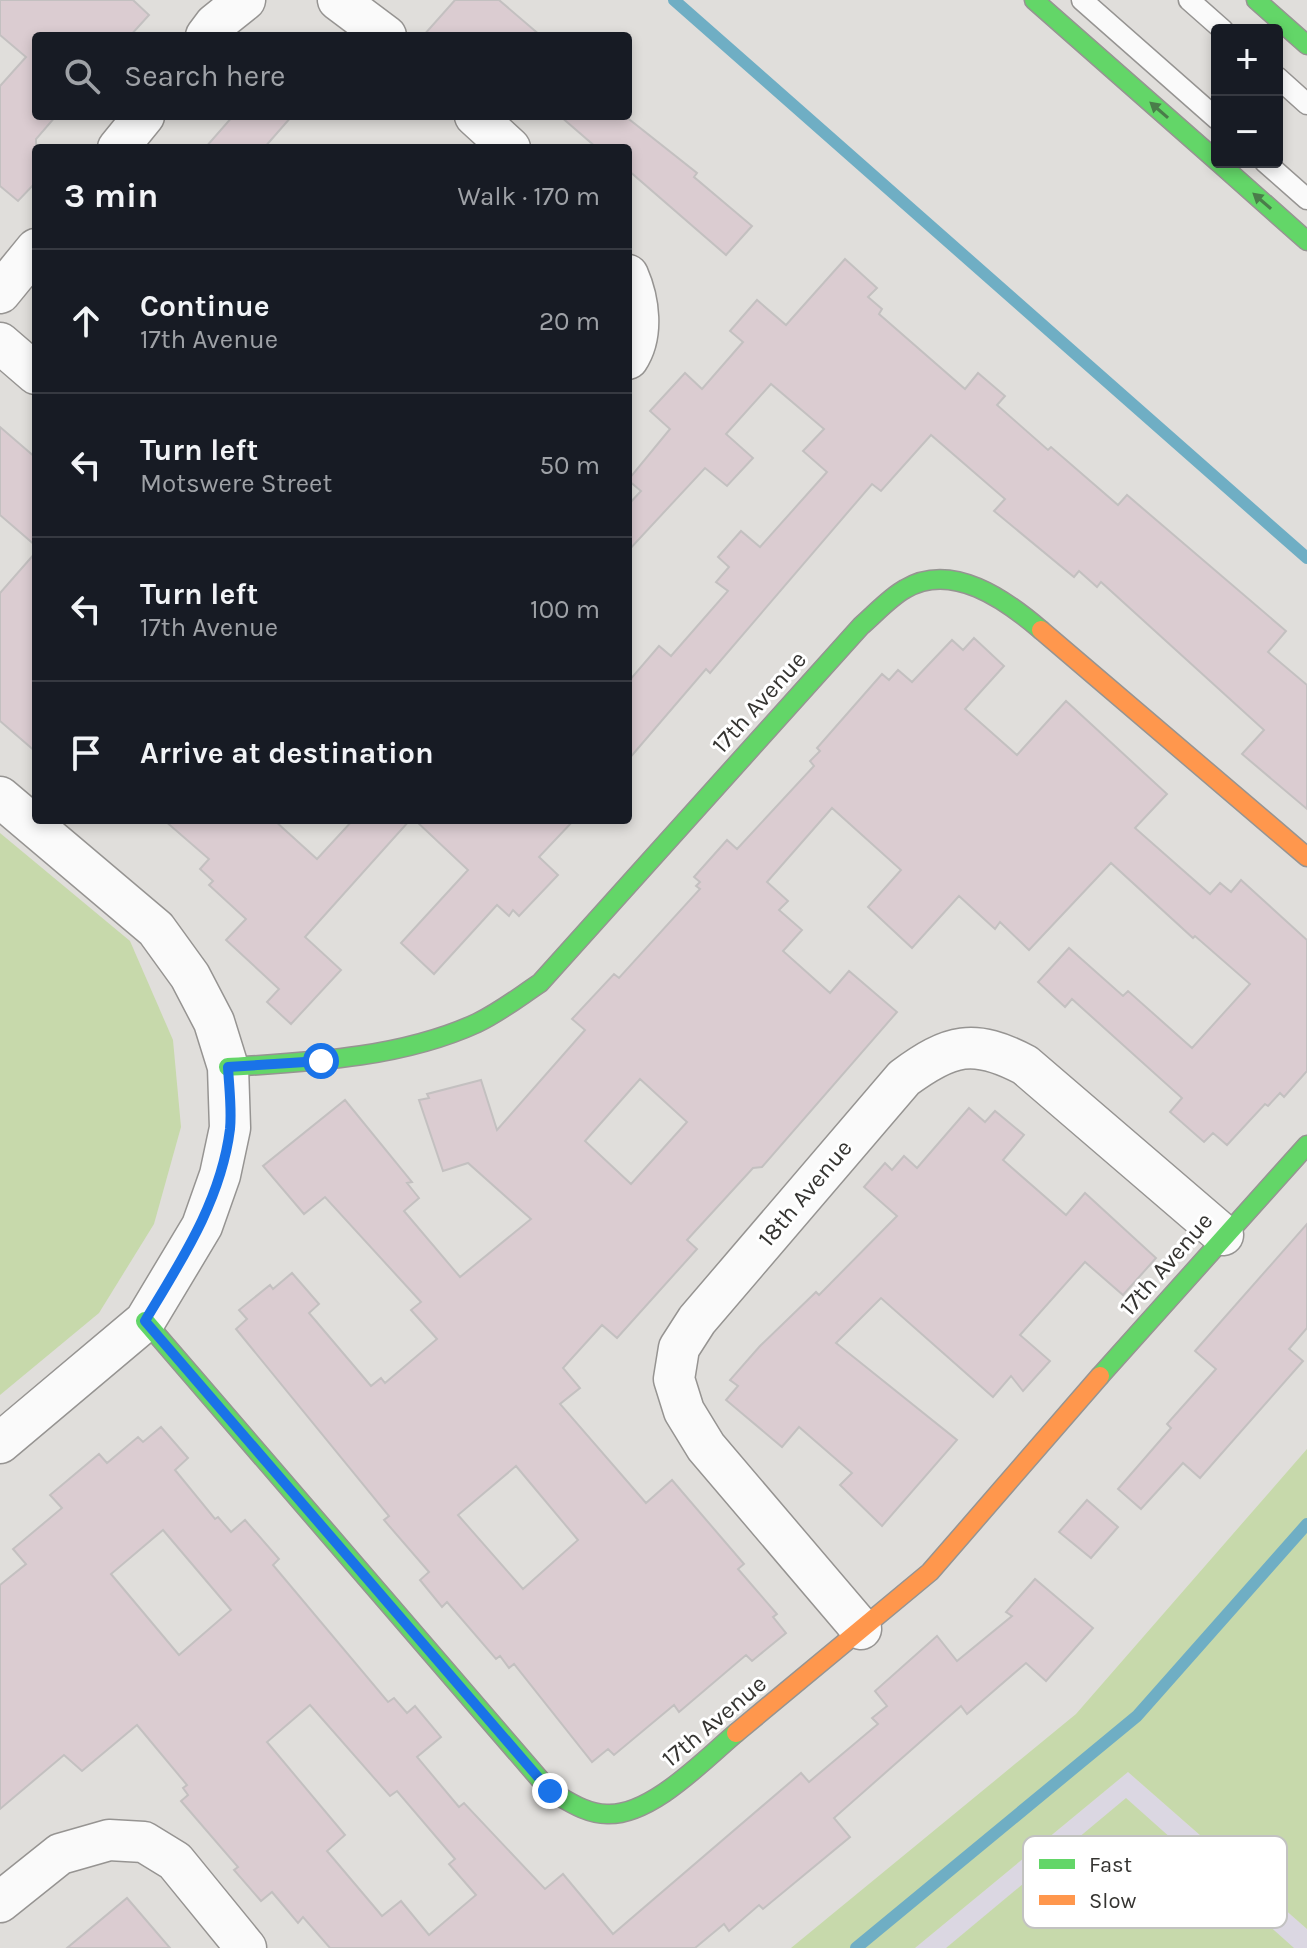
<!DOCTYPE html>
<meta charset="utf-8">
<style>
body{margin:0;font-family:Karla,sans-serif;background:#20242c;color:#f1f3f6}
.controls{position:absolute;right:24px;top:24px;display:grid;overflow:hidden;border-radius:8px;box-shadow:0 4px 12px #0003}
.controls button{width:72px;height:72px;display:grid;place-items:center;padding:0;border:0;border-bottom:2px solid #363941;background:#171b24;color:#f1f3f6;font:40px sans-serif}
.stop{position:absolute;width:24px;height:24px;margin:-18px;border:6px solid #1a73e8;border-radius:50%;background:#fff}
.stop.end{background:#1a73e8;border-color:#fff;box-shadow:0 2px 8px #0008}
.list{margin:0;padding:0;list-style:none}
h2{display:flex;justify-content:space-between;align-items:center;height:104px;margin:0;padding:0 32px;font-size:34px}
h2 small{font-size:26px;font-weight:400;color:#9ea1a6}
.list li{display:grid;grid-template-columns:52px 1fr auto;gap:24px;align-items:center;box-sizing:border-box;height:144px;padding:0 32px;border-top:2px solid #363941}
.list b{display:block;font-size:30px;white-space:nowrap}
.list p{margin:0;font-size:26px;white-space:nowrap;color:#9ea1a6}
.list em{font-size:26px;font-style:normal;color:#9ea1a6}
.icon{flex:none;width:44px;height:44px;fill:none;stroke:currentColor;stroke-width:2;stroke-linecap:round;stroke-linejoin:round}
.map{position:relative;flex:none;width:1307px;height:1948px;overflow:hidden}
.search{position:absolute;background:#171b24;box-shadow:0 4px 12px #0003;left:32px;top:32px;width:600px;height:88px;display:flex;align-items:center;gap:20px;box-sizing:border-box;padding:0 28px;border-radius:8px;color:#9ea1a6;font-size:30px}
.panel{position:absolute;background:#171b24;box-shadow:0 4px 12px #0003;left:32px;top:144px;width:600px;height:680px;border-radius:8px}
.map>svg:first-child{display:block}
</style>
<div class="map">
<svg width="1307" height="1948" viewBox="0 0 1307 1948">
<rect width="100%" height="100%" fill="#e0dedb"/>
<path fill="#dbd7e2" d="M 1128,1772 L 1307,1929 L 1307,1948 L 915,1948 Z"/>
<g fill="#c7d9ab">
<path d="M 0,833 L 130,941 L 173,1040 L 181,1127 L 154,1224 L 99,1313 L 0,1395 Z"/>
<path d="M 1307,1449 L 1307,1929 L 1128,1772 L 915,1948 L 791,1948 L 1076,1714 Z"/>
<path d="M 1126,1798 L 1294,1948 L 946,1948 Z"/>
</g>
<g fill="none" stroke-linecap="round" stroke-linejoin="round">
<g stroke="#6faec4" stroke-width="12">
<path d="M 674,0 L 1307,558"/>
<path d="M 856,1948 L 1137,1716 L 1307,1524"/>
</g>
</g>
<g fill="#dbccd1" stroke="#c3c0c0" stroke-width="2" fill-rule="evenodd">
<path d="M 0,0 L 133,0 L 149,15 L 130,36 L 36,36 L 36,116 L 56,116 L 36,139 L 36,182 L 18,201 L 0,186 L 0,86 L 26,57 L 0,35 Z"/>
<path d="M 455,0 L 499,0 L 541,36 L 423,36 Z"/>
<path d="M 233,116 L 292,116 L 264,148 L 205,148 Z"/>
<path d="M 560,116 L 625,116 L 697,173 L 694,177 L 752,226 L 726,255 L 628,170 L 628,148 L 597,148 Z"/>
<path d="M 845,259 L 877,288 L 868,297 L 882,309 L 879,314 L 965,389 L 978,373 L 1005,396 L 997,405 L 1048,450 L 1051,447 L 1118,505 L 1127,495 L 1286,631 L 1268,652 L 1307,685 L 1307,809 L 1242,754 L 1264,730 L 1101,582 L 1097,587 L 1079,571 L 1074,577 L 994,511 L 1005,499 L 931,435 L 881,491 L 872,484 L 710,673 L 706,669 L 628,760 L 628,682 L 659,646 L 671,656 L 728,591 L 716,582 L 729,567 L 718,557 L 741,531 L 760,547 L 827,472 L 803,451 L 824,429 L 771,384 L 726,434 L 753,458 L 727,486 L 705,468 L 628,551 L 628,505 L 641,491 L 628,480 L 670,429 L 650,411 L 685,373 L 702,389 L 743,342 L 730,331 L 757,300 L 786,325 Z"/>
<path d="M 0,427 L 36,458 L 36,546 L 0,515 Z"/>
<path d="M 36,552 L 36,752 L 0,721 L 0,593 Z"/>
<path d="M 974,638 L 1004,666 L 965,709 L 1017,755 L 1066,701 L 1167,794 L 1135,828 L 1210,894 L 1220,883 L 1231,892 L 1241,880 L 1307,940 L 1307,1071 L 1284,1097 L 1280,1093 L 1268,1106 L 1265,1104 L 1227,1145 L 1213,1133 L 1204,1142 L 1170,1112 L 1182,1098 L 1072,999 L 1065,1007 L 1038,982 L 1069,948 L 1123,996 L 1128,991 L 1192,1048 L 1250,984 L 1195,936 L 1193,938 L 1111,863 L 1029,950 L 1000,922 L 995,929 L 959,896 L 912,948 L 868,907 L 901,870 L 832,808 L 767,882 L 788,901 L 779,910 L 802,930 L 783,951 L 830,993 L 849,971 L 897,1012 L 762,1167 L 753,1168 L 687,1240 L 697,1249 L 617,1338 L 602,1325 L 563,1368 L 580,1388 L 560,1404 L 646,1503 L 672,1480 L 744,1564 L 738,1569 L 777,1614 L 773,1617 L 786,1633 L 752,1661 L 746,1655 L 679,1712 L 674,1705 L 614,1755 L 608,1749 L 592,1762 L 514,1664 L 509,1668 L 500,1656 L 496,1659 L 447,1602 L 442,1607 L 420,1580 L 429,1572 L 384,1520 L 389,1516 L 236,1329 L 247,1319 L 239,1310 L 270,1285 L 273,1289 L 292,1273 L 319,1304 L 309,1313 L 371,1386 L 381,1378 L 385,1383 L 437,1339 L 411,1310 L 421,1302 L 325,1197 L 304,1214 L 263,1166 L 345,1100 L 412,1182 L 407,1183 L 419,1198 L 404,1211 L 460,1277 L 531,1219 L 468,1163 L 443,1171 L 419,1100 L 429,1098 L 427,1094 L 481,1080 L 497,1130 L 585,1030 L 572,1019 L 614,974 L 619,978 L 700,889 L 696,886 L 700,882 L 694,877 L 727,840 L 737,849 L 814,766 L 810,761 L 820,751 L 817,748 L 882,674 L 889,680 L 898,670 L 912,682 L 952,640 L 963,650 ZM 640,1079 L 687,1122 L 631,1184 L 585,1141 ZM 516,1466 L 578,1540 L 523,1589 L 458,1515 Z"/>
<path d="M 164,820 L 274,820 L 317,859 L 353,820 L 410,820 L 305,937 L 341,970 L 291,1024 L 267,1002 L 279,989 L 226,940 L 246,919 L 209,885 L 213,881 L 200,869 L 209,859 Z"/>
<path d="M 415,820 L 574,820 L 539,857 L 558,875 L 519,916 L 513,910 L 509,916 L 497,905 L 434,974 L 401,943 L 468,870 Z"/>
<path d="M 969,1108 L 985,1122 L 995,1111 L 1024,1135 L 1003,1160 L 1066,1215 L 1085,1193 L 1156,1258 L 1123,1295 L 1085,1262 L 1020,1335 L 1050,1361 L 1023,1391 L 1011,1376 L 993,1397 L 881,1298 L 836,1343 L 957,1440 L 882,1526 L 840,1485 L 852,1473 L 799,1427 L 782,1447 L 726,1400 L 738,1386 L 730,1380 L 760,1346 L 816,1292 L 819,1295 L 897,1216 L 864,1187 L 885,1163 L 892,1170 L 904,1156 L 917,1168 Z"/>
<path d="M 1307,1224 L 1307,1328 L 1289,1349 L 1303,1361 L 1200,1478 L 1183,1463 L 1141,1509 L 1118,1489 L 1171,1428 L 1167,1424 L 1216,1369 L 1195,1351 Z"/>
<path d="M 161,1427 L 188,1458 L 175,1470 L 215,1519 L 218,1517 L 231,1532 L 245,1520 L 279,1559 L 273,1565 L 388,1702 L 394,1698 L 407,1713 L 415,1706 L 441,1737 L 417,1757 L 459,1807 L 464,1803 L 545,1889 L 563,1874 L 613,1934 L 801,1773 L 809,1782 L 878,1724 L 872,1718 L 887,1706 L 875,1691 L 937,1636 L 957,1661 L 1012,1616 L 1006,1612 L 1035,1579 L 1093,1628 L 1046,1681 L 1026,1663 L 967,1714 L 961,1706 L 834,1818 L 850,1837 L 763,1909 L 759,1905 L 729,1931 L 724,1924 L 695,1948 L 330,1948 L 303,1917 L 298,1923 L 272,1892 L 261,1901 L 234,1870 L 238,1867 L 181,1801 L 188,1795 L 183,1788 L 187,1785 L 137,1725 L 82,1771 L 64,1755 L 0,1809 L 0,1585 L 26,1564 L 13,1549 L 62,1508 L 50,1495 L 99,1454 L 107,1463 L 138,1437 L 143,1442 ZM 163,1530 L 231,1610 L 179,1655 L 111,1574 ZM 310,1705 L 390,1796 L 397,1791 L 455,1859 L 449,1864 L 476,1895 L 429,1935 L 401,1901 L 382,1916 L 327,1851 L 345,1835 L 267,1742 Z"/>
<path d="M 1087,1500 L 1118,1527 L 1091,1558 L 1059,1532 Z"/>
<path d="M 127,1898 L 170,1948 L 67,1948 Z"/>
</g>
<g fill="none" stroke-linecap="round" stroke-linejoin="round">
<g stroke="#969492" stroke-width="23">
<g id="lane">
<path d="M 1082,0 L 1217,119"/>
<path d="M 1189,0 L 1223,30"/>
<path d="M 1277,77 L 1307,104"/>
<path d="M 1265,162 L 1307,199"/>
</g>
</g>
<g stroke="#969492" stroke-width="43">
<g id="street">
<path d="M 338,0 L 386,36"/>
<path d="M 206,36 L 215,24 L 245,0"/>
<path d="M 475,116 L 510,148"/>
<path d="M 118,148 L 144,116"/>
<path d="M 628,275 C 639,300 644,335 628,359"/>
<path d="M 0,293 L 36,249"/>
<path d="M 0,343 L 36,374"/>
<path d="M 0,797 L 156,929 L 190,976 L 214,1022 L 228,1067 L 230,1128 L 220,1175 L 202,1226 L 145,1321 L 0,1443"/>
<path d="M 861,1629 L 706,1447 L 684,1411 L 674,1379 L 679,1348 L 697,1320 L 904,1078 C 950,1044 974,1038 1025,1065 L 1223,1235"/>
<path d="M 0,1902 L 60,1854 L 109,1840 L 144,1842 L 175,1861 L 246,1948"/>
</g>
</g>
<g stroke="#969492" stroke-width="21">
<g id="fast">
<path d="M 1034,0 L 1217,161"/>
<path d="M 1256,0 L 1307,45"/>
<path d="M 1218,162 L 1307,241"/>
<path d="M 228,1067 C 311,1062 401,1058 477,1023 C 500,1012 519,997 540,983 L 861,626 C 875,614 889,598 905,589 C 952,561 1006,600 1041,630"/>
<path d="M 145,1321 L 550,1791 C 568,1801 586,1814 607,1814 C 651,1816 704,1760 736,1733"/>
<path d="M 1100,1376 L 1307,1145"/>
</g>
</g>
<g stroke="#969492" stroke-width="21">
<g id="slow">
<path d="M 1041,630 L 1307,857"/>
<path d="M 736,1733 L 930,1572 L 1100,1376"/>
</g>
</g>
<use href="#lane" stroke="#fafafa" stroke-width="20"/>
<use href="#street" stroke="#fafafa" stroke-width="40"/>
<use href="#fast" stroke="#63d668" stroke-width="18"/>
<use href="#slow" stroke="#ff974d" stroke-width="18"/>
</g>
<defs><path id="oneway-solid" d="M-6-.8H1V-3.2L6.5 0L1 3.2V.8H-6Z" transform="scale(2)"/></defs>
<g fill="#4a7d4a">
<use href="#oneway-solid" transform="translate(1159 110) rotate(-139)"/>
<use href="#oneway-solid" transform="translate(1262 201) rotate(-139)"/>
</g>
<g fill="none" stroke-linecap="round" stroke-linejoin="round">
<path stroke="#1a73e8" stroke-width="10" d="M 321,1061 L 228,1067 C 229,1087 232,1109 230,1129 C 221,1201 181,1261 145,1321 L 550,1791"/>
</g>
<g text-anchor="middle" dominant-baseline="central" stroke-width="6" stroke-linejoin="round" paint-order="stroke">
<g font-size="24" fill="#353431" stroke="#fff">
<text transform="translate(759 702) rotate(-48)">17th Avenue</text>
<text transform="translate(805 1193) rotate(-50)">18th Avenue</text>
<text transform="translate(1166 1264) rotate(-49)">17th Avenue</text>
<text transform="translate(714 1721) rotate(-40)">17th Avenue</text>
</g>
</g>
<rect x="1023" y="1836" width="264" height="92" rx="12" fill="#fff" stroke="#c2c2c1" stroke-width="2"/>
<rect x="1039" y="1859" width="36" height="10" fill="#63d668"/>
<rect x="1039" y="1895" width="36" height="10" fill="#ff974d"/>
<g font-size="22" fill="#353431">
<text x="1089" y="1872">Fast</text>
<text x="1089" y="1908">Slow</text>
</g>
</svg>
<div class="controls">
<button>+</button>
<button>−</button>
</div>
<div class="stop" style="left:321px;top:1061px"></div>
<div class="stop end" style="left:550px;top:1791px"></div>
<div class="search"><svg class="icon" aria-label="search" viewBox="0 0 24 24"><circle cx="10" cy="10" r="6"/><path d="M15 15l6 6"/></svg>Search here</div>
<section class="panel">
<h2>3 min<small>Walk · 170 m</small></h2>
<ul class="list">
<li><svg class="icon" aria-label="ahead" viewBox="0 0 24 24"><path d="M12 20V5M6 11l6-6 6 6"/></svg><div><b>Continue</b><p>17th Avenue</p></div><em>20 m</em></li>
<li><svg class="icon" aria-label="left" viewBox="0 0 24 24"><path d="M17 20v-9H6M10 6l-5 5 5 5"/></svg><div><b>Turn left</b><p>Motswere Street</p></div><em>50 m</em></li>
<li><svg class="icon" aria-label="left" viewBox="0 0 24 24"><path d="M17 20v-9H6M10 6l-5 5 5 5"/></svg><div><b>Turn left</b><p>17th Avenue</p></div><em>100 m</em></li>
<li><svg class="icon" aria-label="arrive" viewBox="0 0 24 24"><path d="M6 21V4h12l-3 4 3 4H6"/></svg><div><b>Arrive at destination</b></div></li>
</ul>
</section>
</div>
